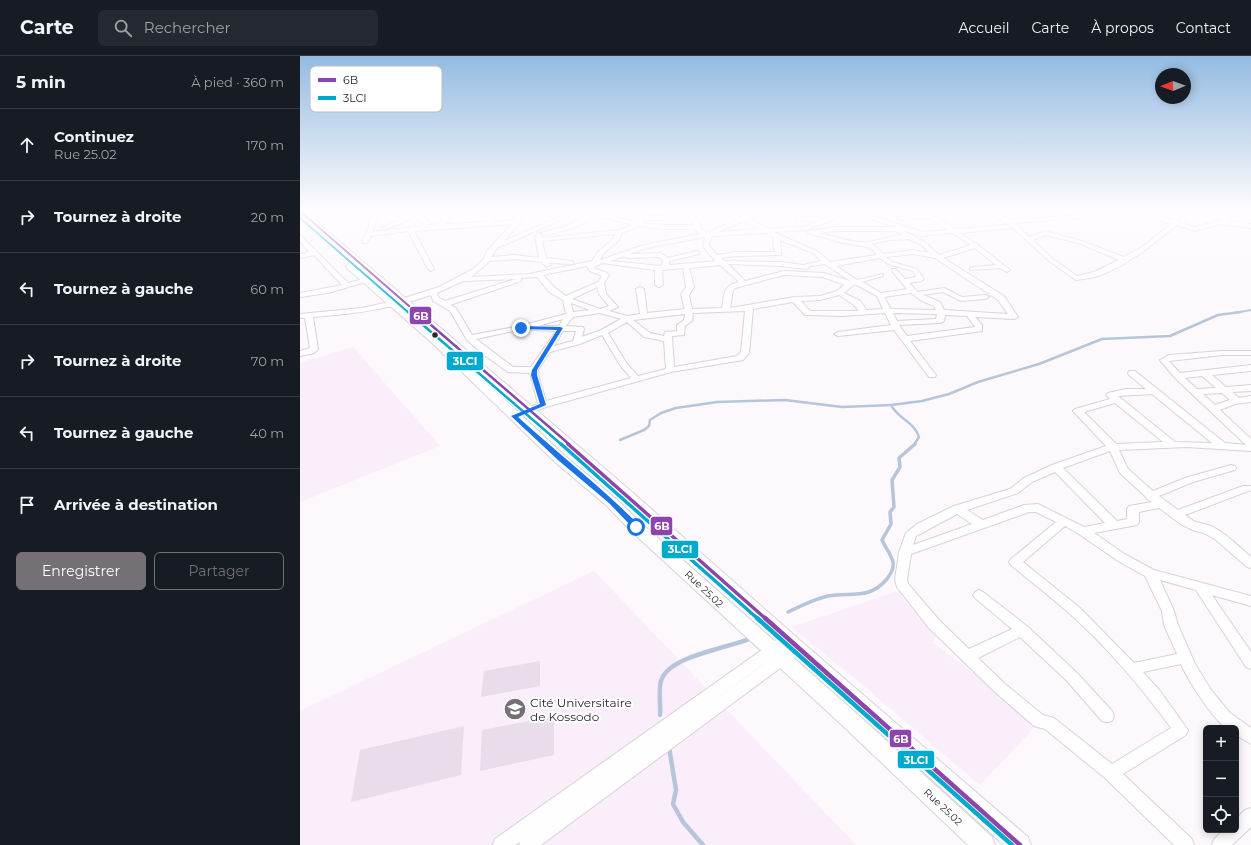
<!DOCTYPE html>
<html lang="fr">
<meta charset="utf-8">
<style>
body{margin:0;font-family:Montserrat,sans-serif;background:#242831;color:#f1f3f6}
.controls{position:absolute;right:12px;bottom:12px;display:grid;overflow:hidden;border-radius:6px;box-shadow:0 2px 10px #0003}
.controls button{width:36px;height:36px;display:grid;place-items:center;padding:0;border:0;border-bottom:1px solid #363941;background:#171b24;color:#f1f3f6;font:20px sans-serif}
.compass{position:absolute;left:855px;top:12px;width:36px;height:36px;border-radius:50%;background:#171b24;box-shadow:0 2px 10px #0003;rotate:269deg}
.stop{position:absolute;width:12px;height:12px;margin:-9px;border:3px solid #1a73e8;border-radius:50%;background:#fff}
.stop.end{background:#1a73e8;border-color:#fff;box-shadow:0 1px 4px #0008}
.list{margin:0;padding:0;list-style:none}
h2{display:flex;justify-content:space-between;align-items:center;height:52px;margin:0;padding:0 16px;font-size:17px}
h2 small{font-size:13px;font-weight:400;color:#9ea1a6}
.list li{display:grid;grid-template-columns:26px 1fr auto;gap:12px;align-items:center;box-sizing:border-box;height:72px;padding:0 16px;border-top:1px solid #363941}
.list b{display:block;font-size:15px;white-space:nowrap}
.list p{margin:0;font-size:13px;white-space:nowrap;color:#9ea1a6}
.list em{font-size:13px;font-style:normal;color:#9ea1a6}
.actions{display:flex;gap:8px;padding:12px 16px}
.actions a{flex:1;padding:9px 0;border:1px solid #747075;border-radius:6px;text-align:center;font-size:14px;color:#747075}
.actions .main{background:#747075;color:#fff}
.icon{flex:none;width:22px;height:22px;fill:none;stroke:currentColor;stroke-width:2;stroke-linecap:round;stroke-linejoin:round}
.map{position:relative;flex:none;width:951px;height:789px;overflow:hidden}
header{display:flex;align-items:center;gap:24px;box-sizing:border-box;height:56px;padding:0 20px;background:#171b24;border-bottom:1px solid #363941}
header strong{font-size:19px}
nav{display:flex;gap:22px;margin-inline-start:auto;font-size:14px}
.search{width:280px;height:36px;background:#242831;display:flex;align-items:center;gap:10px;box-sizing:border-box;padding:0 14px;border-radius:6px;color:#9ea1a6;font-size:15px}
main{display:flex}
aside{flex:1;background:#171b24}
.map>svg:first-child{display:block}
</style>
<header>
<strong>Carte</strong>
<div class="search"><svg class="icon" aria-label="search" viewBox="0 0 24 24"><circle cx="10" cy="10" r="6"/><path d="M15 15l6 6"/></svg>Rechercher</div>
<nav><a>Accueil</a><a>Carte</a><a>À propos</a><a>Contact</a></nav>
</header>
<main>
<aside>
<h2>5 min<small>À pied · 360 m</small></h2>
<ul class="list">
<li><svg class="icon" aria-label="ahead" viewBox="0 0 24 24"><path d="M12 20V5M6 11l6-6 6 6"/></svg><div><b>Continuez</b><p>Rue 25.02</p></div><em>170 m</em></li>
<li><svg class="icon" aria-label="right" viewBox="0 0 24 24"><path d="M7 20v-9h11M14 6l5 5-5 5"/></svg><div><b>Tournez à droite</b></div><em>20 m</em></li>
<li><svg class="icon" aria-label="left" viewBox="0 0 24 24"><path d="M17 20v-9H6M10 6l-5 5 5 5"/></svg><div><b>Tournez à gauche</b></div><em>60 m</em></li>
<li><svg class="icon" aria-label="right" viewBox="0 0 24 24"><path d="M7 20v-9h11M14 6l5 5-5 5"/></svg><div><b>Tournez à droite</b></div><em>70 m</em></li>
<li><svg class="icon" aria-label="left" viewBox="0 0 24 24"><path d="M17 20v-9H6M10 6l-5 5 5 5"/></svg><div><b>Tournez à gauche</b></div><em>40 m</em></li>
<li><svg class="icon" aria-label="arrive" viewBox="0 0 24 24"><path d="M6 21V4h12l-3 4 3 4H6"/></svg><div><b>Arrivée à destination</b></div></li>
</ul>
<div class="actions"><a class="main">Enregistrer</a><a>Partager</a></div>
</aside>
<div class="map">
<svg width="951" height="789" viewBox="0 0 951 789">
<rect width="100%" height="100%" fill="#fcf8fc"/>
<g fill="#f9eef9">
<path d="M 53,291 L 140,390 L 0,446 L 0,307 Z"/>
<path d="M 294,515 L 556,789 L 0,789 L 0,655 Z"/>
<path d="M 603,533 L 638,579 L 632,586 L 739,667 L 680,729 L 565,631 L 492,571 Z"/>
</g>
<g fill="#eaddeb">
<path d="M 240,605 L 240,630 L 181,641 L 184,615 Z"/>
<path d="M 254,660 L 254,699 L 180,715 L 182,674 Z"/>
<path d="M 164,670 L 161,719 L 51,746 L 60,694 Z"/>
</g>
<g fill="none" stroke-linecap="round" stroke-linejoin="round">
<path stroke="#b7c5da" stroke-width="2" d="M 934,257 L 951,254"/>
<g stroke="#b7c5da" stroke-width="2.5">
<path d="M 591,349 C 598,363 614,365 619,381 L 614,389"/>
<path d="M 320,384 L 344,374 L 349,370 L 350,364 L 361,357 L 376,352 L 417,346 L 485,344 L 542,351 L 591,349 L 622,345 L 649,338 L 678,326 L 739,308 L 802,283 L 870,280 L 918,259 L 941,256"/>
</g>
<path stroke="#b7c5da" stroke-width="3.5" d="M 488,556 C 501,550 514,543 528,540 C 552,536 569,544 587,523 C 591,517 594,513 593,506 C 591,498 585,491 582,484 L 591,468 L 590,456 L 594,451 L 592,424 L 600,411 L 599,402 L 615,388"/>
<g stroke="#b7c5da" stroke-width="4.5">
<path d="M 360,659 C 361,648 358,636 361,625 C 368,600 428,592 449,583"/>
<path d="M 369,691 L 376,734 L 373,748 L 383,766 L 403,789"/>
</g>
<g stroke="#d8d3d8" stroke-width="2">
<g id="minor">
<path d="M 72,155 L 78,155 L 73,176 L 123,170 L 124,167 L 118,164 L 115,159 L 102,167 L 85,173 L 82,171 L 98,165 L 114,155 L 120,155 L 122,161 L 125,162 L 130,167 L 129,169 L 139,168 L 143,161 L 141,155 L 147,155 L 149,161 L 145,168 L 187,166 L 186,155 L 192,155 L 193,166 L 214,164 L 217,155 L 223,155 L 221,166 L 204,185 L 273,155 L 280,155 L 202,190 L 198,191 L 191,201 L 215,199 L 239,202 L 235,179 L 238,177 L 240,178 L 242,182 L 319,174 L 333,169 C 319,166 307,161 293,160 C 279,172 262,176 244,179 L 241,177 L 267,170 L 287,159 L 280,158 L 279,157 L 282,155 L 311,158 L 317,162 L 336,166 C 341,159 345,155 354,155 L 347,160 L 365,160 L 368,162 L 365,164 L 344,164 L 342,167 L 361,169 L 394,169 L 393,164 L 384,155 L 390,155 L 398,163 L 400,171 L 406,177 L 436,164 L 423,155 L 429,155 L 440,161 L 456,155 L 483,155 L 480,157 L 457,159 L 449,162 L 468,173 L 506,170 L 518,165 L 496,164 L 495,163 L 498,161 L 516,161 L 523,163 L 541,156 L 560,155 L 559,156 L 543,159 L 507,174 L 473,176 L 517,195 L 530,206 L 577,199 L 572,193 L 564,190 L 543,187 L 508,177 L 508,175 L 535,171 L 596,171 L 571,163 L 560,155 L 566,155 L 575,161 L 622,176 L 648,174 L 629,162 L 600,164 L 597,162 L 600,160 L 625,159 L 620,155 L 626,155 L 655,173 L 709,169 L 684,155 L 691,155 L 711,164 L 779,159 L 782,161 L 781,162 L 715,167 L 729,181 L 745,175 L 782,185 L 824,201 L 842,191 L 871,168 L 833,156 L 832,155 L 840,155 L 873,164 L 875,155 L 881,155 L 878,166 L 895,171 L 923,164 L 909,155 L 916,155 L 925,160 L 932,157 L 930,155 L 937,155 L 940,157 L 929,162 L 931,164 L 930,165 L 951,168 L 951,172 L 921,168 L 895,175 L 877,169 C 853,188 827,210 798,220 C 791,222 783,223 776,224 L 748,204 L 713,172 L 660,177 L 678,189 L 710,214 L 707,216 L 700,212 L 670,214 L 670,212 L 672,211 L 696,209 L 675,192 L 643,202 L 704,240 L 718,261 L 714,263 L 675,261 L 682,269 L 682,275 L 610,285 L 636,319 L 635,321 L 629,321 L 594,274 L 538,280 L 534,278 L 538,276 L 591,269 L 585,257 L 542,260 L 508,259 L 505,259 L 493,246 L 453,253 L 449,297 L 443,304 L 371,316 L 246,351 L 214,363 L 209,360 L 211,358 L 238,348 L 230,317 L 208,316 L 183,298 L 167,284 L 150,255 L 133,245 L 131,239 C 91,253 54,258 13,261 L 18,293 L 14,297 L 0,300 L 0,295 L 10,292 L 5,262 L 0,262 L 0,258 L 62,252 L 98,244 L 139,231 L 173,213 L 184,203 L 187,195 L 212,168 L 114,175 L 134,213 L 131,215 L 128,213 L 108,175 L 71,180 L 67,187 L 63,187 L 62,186 L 68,173 ZM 444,165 L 460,173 L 418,176 ZM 339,170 L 361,173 L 395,173 L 400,178 L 344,189 L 300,204 L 303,198 L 318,185 L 322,177 ZM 602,174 L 622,180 L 652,177 L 671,189 L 639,199 L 626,187 ZM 535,175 L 595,175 L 603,179 C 590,180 578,185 566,186 C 551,187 533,180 519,177 ZM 466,177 L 474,182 L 473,189 L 475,196 L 436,196 L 417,199 L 409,190 L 412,180 ZM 316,178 L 311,185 L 298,196 L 292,205 L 229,218 L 171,221 L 190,205 L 215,203 L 241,206 L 247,211 L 250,209 L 249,207 L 273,208 L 273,206 L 271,205 L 246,202 L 242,185 ZM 745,179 L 778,187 L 819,204 L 794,216 L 777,220 L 752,202 L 733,184 ZM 405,181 L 403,190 L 407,196 L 416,205 L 369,209 L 369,205 L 399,198 L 399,196 L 397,195 L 368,202 L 361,197 L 329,198 L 347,192 ZM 609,183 L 622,189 L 629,197 L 613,194 L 583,198 L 576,191 L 571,188 L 590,184 ZM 480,184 L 513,197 L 521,205 L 503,209 L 481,206 L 424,205 L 421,202 L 436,200 L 481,199 ZM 613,198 L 635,202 L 698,244 L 708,258 L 644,254 L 640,246 L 623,239 L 643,236 L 661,245 L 685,243 L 689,241 L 685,239 L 662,241 L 644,232 L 618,236 L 609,227 L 621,225 L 624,223 L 617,213 L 592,206 L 586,201 ZM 324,200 L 327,202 L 359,201 L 363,204 L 362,210 L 310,205 ZM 580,202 L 588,208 L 613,215 L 616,221 L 605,223 L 596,213 L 592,213 L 592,215 L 607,233 L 581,237 L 562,226 L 583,220 L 583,218 L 557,224 L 536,210 ZM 302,207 L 355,214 L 355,229 L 359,231 L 363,229 L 362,214 L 383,212 L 386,231 L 381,239 L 385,253 L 347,257 L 344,233 L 340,231 L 336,233 L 340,258 L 327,260 L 309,255 L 318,251 L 306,238 L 304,227 L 309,219 L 305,216 L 295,213 L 294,211 ZM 428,208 L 481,210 L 507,213 L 510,210 L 525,208 L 550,225 L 524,217 L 484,215 L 445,225 ZM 420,209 L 439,226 C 422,230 425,237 422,252 L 392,253 L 389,239 L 394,231 L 389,212 ZM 287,210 L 290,215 L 302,220 L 298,226 L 266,240 L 255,232 L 243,219 ZM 484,219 L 523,221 L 544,229 L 537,235 L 520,240 L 495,241 L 430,252 L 433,234 L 435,232 ZM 237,221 L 249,236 L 263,244 L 266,258 L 220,270 L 172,279 L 156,252 L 150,249 L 221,225 L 221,222 ZM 216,223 L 145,245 L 139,242 L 137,237 L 163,225 ZM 555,228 L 577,240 L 583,253 L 567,254 L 560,245 L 544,237 L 552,230 ZM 297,231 L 299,238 L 309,250 L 300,253 L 272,243 ZM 611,237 L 622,245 L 634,250 L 636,254 L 591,253 L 584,241 ZM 539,239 L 554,249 L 559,255 L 510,255 L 501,245 L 520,244 ZM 271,247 L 290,254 L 273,256 ZM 445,255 L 441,296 L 437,300 L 374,311 L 372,280 L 384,279 L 385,270 L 392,265 L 393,257 ZM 300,257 L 321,263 L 301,274 L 282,281 L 284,273 L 283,271 L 266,270 L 273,261 ZM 593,257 L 637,258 L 636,263 L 597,265 ZM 385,258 L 384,264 L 377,269 L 377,275 L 365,276 L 364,280 L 350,277 L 333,264 ZM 645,259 L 667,260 L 675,271 L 607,280 L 599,269 L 640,267 L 644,265 ZM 263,263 L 259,270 L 238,270 ZM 327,266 L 344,281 L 364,285 L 366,313 L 338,320 L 327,308 L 308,277 ZM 228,272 L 232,274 L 256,275 L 231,311 L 213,311 L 176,283 ZM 263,275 L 276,275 L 273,285 L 254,290 ZM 302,279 L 320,309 L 331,322 L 246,345 L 238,319 L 238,314 L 250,296 L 280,288 Z"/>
<path d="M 253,155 L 260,155 L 252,160 L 248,160 L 248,158 Z"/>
<path d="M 0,179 L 48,227 L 76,220 L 79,222 L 28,237 L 0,241 L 0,237 L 42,229 L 14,199 L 0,202 L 0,198 L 9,196 L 0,185 Z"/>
<path d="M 922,295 L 951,295 L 951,299 L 922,299 L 869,305 L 880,317 L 951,309 L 951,315 L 912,319 L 926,331 L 951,329 L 951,335 L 932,336 L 939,342 L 951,340 L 951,346 L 935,348 L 920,354 L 951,383 L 951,395 L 887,391 L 819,394 L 828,413 L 853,435 L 885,422 L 931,409 L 935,410 L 936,412 L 935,414 L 893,426 L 859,440 L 878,454 L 943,430 L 951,430 L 951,434 L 885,459 C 896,468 900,466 911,470 C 926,477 939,491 951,501 L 951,512 L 947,511 L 916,484 L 904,477 L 895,475 L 882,469 L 859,452 L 839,456 L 839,466 L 837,469 L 794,477 L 826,499 L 854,514 L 951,540 L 951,550 L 912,539 L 951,596 L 951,613 L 946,611 L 896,534 L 860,524 L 874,555 L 878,569 L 895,608 L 911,634 L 930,657 L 951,672 L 951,688 L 936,679 L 936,672 C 933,672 929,673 927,672 C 915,667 886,621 881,608 L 843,616 L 860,635 L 888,674 L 886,679 L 823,718 L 892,783 L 894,789 L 874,789 L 805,722 L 745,673 L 734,670 L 695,636 L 629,572 L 597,531 L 595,524 L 599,496 L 606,477 L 617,468 L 654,450 L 710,433 L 724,422 L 752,409 L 806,390 L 773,355 L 775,353 L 810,343 L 806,339 L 808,337 L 826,333 L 846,333 L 829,319 L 828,317 L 829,315 L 835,315 L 925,387 L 946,389 L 875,322 L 860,304 L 869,299 ZM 902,320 L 916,332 L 897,333 L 885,322 ZM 922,337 L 930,344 L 915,349 L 903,338 ZM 852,338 L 912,387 L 875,386 L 818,340 ZM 815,347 L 863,386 L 816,388 L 784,356 ZM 810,395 L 820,417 L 845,440 L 846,442 L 852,446 L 829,450 L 827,453 L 827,463 L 817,465 L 763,412 ZM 755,416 L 805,467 L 784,471 L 738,448 L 724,449 L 683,464 L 667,454 L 718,437 L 732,426 ZM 729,456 L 736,456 L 756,466 L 711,503 L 709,506 L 711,509 C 730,525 751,541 770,558 C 807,591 842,632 871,672 L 812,708 L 754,662 L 743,659 L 705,628 L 678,602 L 720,581 L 767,625 L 802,665 L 807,666 L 812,665 L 814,660 L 812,655 L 777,617 L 727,570 L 683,536 L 679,534 L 675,536 L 673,539 L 675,542 L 712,573 L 669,593 L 639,564 L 609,529 L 607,524 L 611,498 ZM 657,458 L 672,468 L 613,489 L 616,480 ZM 765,470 L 779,478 L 818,505 L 845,520 L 862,555 L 864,569 L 877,598 L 834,607 L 780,552 L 723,506 Z"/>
<path d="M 488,578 L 493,579 L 495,583 L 493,587 L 392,660 L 492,588 L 497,587 L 502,588 L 504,592 L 502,596 L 241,789 L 219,789 L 220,786 L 215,789 L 193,789 L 195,783 L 483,579 Z"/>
<path d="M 951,752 L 951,771 L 932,789 L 912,789 L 914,783 L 924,774 L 936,774 L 936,763 L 945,754 Z"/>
</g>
</g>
<g stroke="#d8d3d8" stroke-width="2">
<g id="major">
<path d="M 0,155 L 4,155 L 332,436 L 503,587 L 728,781 L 731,789 L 704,789 L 322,442 L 0,159 Z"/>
<path d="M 50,207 L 53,208 L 139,282 L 265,400 L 316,443 L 341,467 L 556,657 L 692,781 L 695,789 L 668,789 L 542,669 L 331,475 L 306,449 L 255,406 L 131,286 L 47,212 L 46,210 Z"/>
</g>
</g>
<use href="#minor" fill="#fffeff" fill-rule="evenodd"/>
<use href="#major" fill="#fffeff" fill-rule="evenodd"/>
<g stroke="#fff" stroke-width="4">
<path id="bus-1-far3" d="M 0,155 L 117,257"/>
</g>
<g stroke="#fff" stroke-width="5">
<path id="bus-1-far2" d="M 116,256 L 270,389"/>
</g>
<g stroke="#fff" stroke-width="6">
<path id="bus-1-far1" d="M 268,388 L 466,563"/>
</g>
<g stroke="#fff" stroke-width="8">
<path id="bus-1" d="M 465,562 L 720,789"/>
</g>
<g stroke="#fff" stroke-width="4">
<path id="bus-2-far3" d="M 0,162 L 109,257"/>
</g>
<g stroke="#fff" stroke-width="5">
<path id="bus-2-far2" d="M 108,256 L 262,389"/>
</g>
<g stroke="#fff" stroke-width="6">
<path id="bus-2-far1" d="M 261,388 L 458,563"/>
</g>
<g stroke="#fff" stroke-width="8">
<path id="bus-2" d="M 457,562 L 712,789"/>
</g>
<use href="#bus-1-far3" stroke="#8e44ad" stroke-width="2"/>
<use href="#bus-1-far2" stroke="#8e44ad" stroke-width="2.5"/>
<use href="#bus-1-far1" stroke="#8e44ad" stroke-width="3.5"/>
<use href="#bus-1" stroke="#8e44ad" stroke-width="4.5"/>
<use href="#bus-2-far3" stroke="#00a9ce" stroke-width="2"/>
<use href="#bus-2-far2" stroke="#00a9ce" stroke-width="2.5"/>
<use href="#bus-2-far1" stroke="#00a9ce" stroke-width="3.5"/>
<use href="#bus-2" stroke="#00a9ce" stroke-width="4.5"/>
</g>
<linearGradient id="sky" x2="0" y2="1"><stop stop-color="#94bbe2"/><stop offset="0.58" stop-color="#fefcfe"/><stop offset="1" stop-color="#fefcfe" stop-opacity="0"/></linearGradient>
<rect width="951" height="265" fill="url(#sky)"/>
<path fill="#1a73e8" d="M 221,270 L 260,271 L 263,272 L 237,314 L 237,319 L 246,349 L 218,361 C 258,397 301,431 339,469 L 339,472 L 333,472 L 309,447 L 258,404 L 211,360 L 240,348 L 231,319 L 232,314 L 257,274 L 219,273 L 218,272 Z"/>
<defs>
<g id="university-disc" transform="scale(1.15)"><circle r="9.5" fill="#747075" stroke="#fff"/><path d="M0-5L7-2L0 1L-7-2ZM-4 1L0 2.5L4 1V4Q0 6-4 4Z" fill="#fff"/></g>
</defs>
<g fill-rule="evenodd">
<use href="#university-disc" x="215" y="653"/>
</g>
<circle fill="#2b262c" stroke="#fff" stroke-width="1.5" cx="135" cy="279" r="3.5"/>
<g text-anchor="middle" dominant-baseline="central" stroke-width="4" stroke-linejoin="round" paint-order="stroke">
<g font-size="10" fill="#2b262c" stroke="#fff">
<text transform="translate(404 533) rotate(43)">Rue 25.02</text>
<text transform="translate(643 751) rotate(43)">Rue 25.02</text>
</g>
<g font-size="12" fill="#2b262c" stroke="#fff" text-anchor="start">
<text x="230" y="646">Cité Universitaire<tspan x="230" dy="14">de Kossodo</tspan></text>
</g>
</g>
<rect x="10" y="10" width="132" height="46" rx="6" fill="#fff" stroke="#bfbec0" stroke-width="1"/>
<rect x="18" y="22" width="18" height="4" fill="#8e44ad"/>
<rect x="18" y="40" width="18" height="4" fill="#00a9ce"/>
<g font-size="11" fill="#2b262c">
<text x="43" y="28">6B</text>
<text x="43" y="46">3LCI</text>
</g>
<g stroke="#fff" stroke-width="1.5">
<rect x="109" y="250" width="23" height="19" rx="4" fill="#8e44ad"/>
<rect x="146" y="295" width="38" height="20" rx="4" fill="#00a9ce"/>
<rect x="350" y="460" width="23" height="20" rx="4" fill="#8e44ad"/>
<rect x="361" y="484" width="38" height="19" rx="4" fill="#00a9ce"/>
<rect x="589" y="673" width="23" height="19" rx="4" fill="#8e44ad"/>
<rect x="597" y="694" width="38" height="19" rx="4" fill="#00a9ce"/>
</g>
<g font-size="11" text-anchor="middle" font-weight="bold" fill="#fff">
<text x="121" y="264">6B</text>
<text x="165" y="309">3LCI</text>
<text x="362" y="474">6B</text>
<text x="380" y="497">3LCI</text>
<text x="601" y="687">6B</text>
<text x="616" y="708">3LCI</text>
</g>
</svg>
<div class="controls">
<button>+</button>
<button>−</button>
<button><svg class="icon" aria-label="locate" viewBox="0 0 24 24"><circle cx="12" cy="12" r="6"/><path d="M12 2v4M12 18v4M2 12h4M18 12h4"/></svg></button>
</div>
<svg class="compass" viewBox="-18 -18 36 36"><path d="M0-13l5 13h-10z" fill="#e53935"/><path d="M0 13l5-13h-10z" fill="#9ea1a6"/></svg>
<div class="stop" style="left:336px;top:471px"></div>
<div class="stop end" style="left:221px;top:272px"></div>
</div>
</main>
